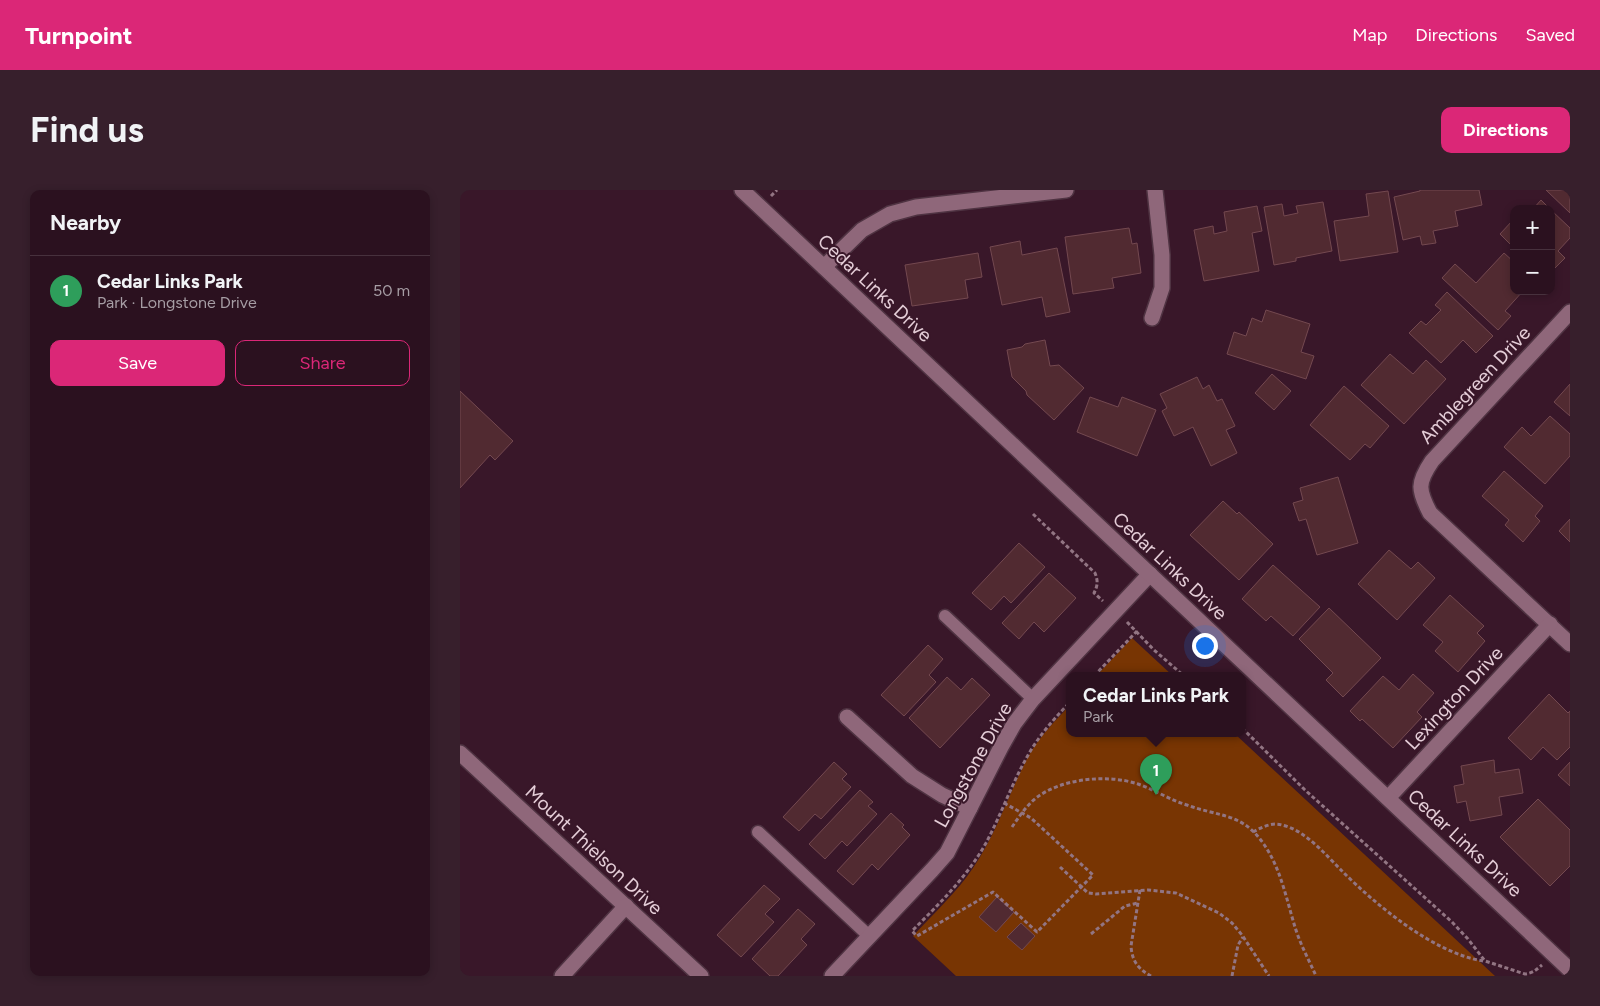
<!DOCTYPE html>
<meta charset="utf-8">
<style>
body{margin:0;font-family:Figtree,sans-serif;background:#371f2c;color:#f1f3f6}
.controls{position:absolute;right:15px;top:15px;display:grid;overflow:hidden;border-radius:10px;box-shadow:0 2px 8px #0003}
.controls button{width:45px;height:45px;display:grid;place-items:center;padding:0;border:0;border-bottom:1px solid #47313d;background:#2b111f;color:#f1f3f6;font:25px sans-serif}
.you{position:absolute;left:744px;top:455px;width:18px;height:18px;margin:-12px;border:4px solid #fff;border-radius:50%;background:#1a73e8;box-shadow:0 0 0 8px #1a73e833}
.badge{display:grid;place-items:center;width:32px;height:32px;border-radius:50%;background:#db2777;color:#fff;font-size:16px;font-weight:700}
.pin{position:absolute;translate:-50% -41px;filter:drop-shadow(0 1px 2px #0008)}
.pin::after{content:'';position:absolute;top:26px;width:18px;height:15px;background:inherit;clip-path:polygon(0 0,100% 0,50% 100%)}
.popup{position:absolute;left:606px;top:482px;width:180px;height:65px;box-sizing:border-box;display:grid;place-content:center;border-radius:10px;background:#2b111f;filter:drop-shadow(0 1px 4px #0005);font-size:16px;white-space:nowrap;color:#a69da4}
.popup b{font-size:19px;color:#f1f3f6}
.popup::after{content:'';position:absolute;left:50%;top:100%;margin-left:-10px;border:10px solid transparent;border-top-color:#2b111f}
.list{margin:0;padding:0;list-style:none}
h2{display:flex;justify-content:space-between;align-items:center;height:65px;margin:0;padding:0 20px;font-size:21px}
h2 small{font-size:16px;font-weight:400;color:#a69da4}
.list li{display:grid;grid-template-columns:32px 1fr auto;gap:15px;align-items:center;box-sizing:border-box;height:70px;padding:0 20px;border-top:1px solid #47313d}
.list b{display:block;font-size:19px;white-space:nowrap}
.list p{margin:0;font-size:16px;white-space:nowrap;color:#a69da4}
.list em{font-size:16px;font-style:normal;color:#a69da4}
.actions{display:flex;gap:10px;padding:15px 20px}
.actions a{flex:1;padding:11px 0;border:1px solid #db2777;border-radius:10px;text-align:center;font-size:18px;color:#db2777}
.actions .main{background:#db2777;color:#fff}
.map{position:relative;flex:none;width:1110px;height:786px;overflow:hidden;border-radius:10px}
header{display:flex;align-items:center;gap:30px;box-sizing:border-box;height:70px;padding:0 25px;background:#db2777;color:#fff}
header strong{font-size:24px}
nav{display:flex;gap:28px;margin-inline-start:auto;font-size:18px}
.intro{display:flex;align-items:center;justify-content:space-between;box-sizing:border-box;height:120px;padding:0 30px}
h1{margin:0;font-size:35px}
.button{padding:12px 22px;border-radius:10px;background:#db2777;color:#fff;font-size:18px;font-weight:700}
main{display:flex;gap:30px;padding:0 30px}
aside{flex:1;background:#2b111f;border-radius:10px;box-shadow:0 2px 8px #0003}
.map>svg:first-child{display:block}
</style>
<header>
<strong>Turnpoint</strong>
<nav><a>Map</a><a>Directions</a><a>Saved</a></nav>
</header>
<div class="intro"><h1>Find us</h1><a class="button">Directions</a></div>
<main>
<aside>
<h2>Nearby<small></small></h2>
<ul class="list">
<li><span class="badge" style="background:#2e9e5b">1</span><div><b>Cedar Links Park</b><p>Park · Longstone Drive</p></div><em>50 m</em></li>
</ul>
<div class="actions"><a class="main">Save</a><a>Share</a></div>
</aside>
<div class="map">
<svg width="1110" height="786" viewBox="0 0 1110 786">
<rect width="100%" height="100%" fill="#391729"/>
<g fill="#783503">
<path d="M 672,448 L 713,486 L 636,486 Z"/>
<path d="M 610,515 L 610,544 L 775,544 L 1035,786 L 496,786 L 453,746 C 473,724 497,702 513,678 C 537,643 549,602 569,565 C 580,546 595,531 610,515 Z"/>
</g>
<g fill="#512a31" stroke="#744950">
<path d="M 960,0 L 1019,0 L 1022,15 L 995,21 L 998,36 L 973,41 L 976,53 L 962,55 L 960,46 L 943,50 L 934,7 L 960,1 Z"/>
<path d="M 1086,0 L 1110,0 L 1110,23 Z"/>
<path d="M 928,1 L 938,62 L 880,71 L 874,31 L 909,26 L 906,4 Z"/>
<path d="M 1081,10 L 1090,19 L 1073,19 Z"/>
<path d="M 863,12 L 872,61 L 836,68 L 836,71 L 814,75 L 804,17 L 822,14 L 824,26 L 838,23 L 836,16 Z"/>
<path d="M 797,16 L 802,41 L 792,43 L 799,81 L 744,91 L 734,40 L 753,36 L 754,44 L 767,41 L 764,22 Z"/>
<path d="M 1091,20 L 1110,38 L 1110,48 L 1098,61 L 1105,68 L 1091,82 Z"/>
<path d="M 1053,30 L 1054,31 L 1054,58 L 1040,44 Z"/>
<path d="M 669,38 L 672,54 L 677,53 L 681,83 L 652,88 L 654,98 L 613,104 L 605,47 Z"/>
<path d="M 560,51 L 562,65 L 597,58 L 610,122 L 586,127 L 582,107 L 542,115 L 530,57 Z"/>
<path d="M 518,63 L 522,87 L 505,90 L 508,108 L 452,116 L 445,75 Z"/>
<path d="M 1044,63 L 1054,72 L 1054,101 L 1063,101 L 1045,121 L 1051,126 L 1038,140 L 982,88 L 995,74 L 1016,93 Z"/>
<path d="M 987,102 L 1033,146 L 1016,163 L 1003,150 L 981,173 L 949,143 L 961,131 L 966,135 L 981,120 L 975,115 Z"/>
<path d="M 806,120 L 850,134 L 841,162 L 854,166 L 846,189 L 767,164 L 774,142 L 786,146 L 792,128 L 802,132 Z"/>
<path d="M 585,150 L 590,176 L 599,175 L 624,198 L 594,230 L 567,205 L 566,201 L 552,187 L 547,160 L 562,157 L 565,154 Z"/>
<path d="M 930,164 L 953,184 L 966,170 L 986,189 L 944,234 L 901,195 Z"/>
<path d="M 812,184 L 831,201 L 814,220 L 795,203 Z"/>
<path d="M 737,187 L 743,199 L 749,195 L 757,211 L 762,209 L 775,236 L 766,240 L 777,263 L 751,276 L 733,237 L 714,246 L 702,221 L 707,218 L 700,204 Z"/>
<path d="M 1110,194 L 1110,226 L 1094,212 Z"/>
<path d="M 884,196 L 929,236 L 910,258 L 905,254 L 890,270 L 850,235 Z"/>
<path d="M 0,201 L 53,251 L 35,270 L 30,265 L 0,298 Z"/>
<path d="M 630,207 L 658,217 L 662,207 L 696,220 L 677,266 L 617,242 Z"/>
<path d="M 1090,226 L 1110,244 L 1110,266 L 1085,294 L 1044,257 L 1062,237 L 1071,246 Z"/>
<path d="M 1044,281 L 1083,316 L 1075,326 L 1080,331 L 1063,352 L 1045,335 L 1049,330 L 1022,306 Z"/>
<path d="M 878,287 L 898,353 L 857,365 L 846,329 L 839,331 L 833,313 L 843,310 L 840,298 Z"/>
<path d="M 763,311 L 777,324 L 779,322 L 813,354 L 779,390 L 730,345 Z"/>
<path d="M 1110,329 L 1110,352 L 1099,341 Z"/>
<path d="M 559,353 L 585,377 L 551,413 L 544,406 L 531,420 L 512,403 Z"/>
<path d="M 929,360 L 951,379 L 958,372 L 975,388 L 937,430 L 898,394 Z"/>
<path d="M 813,375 L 860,417 L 833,446 L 811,426 L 806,431 L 782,409 Z"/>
<path d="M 589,383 L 616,408 L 584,442 L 574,432 L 559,449 L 542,433 Z"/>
<path d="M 990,405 L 1024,436 L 1017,443 L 1025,451 L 998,482 L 975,461 L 983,452 L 963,435 Z"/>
<path d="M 869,418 L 921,468 L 883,507 L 866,490 L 873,483 L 839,449 Z"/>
<path d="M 468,455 L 483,469 L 469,485 L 476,492 L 444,526 L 421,505 Z"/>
<path d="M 953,484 L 974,503 L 957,522 L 962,527 L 933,558 L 902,529 L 900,531 L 890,521 L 923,486 L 939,500 Z"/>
<path d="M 487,487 L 501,500 L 512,488 L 530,505 L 480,558 L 449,528 Z"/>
<path d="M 1089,504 L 1108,523 L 1110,521 L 1110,557 L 1097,570 L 1083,557 L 1071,570 L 1048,548 Z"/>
<path d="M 1034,570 L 1035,583 L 1059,579 L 1063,603 L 1039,607 L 1042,625 L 1010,631 L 1006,611 L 997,613 L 994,596 L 1004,594 L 1001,576 Z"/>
<path d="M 374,572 L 387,584 L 382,589 L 391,597 L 361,629 L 355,624 L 339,641 L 323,627 Z"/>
<path d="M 1110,572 L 1110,596 L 1098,585 Z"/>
<path d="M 400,600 L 413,612 L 408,616 L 417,624 L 387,656 L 382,651 L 365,669 L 349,654 Z"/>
<path d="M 1078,609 L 1110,640 L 1110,676 L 1090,696 L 1040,647 Z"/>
<path d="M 431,623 L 444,635 L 442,637 L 450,645 L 418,680 L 412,674 L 393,695 L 377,681 Z"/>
<path d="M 304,695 L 320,709 L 305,724 L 314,732 L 281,767 L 257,745 Z"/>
<path d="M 537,707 L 554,722 L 536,742 L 519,727 Z"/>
<path d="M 338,719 L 355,734 L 341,749 L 347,755 L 318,786 L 310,786 L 292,769 Z"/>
<path d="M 561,733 L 575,746 L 562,760 L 547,747 Z"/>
</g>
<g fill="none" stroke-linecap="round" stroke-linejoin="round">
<g stroke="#4f3342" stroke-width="15">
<g id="service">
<path d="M 485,426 L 573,509"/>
<path d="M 298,642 L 409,746"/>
</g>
</g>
<g stroke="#4f3342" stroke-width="18">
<g id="minor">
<path d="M 364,77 L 402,40 L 430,24 L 456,17 L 606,0"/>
<path d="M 1110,122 L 972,271 C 957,293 958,300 970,323 L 1110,454"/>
<path d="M 692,128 L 702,98 L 702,65 L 695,0"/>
<path d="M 387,527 L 452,586 L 482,605 L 510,618"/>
<path d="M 0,563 L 241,786"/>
<path d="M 928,608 L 1090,434"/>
<path d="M 102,786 L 166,716"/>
<path d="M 372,786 L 472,680 L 487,663 L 541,557 L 554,534 L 573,509 L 690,384"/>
</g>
</g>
<g stroke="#4f3342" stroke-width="18">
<path id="tertiary" d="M 282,0 L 1110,780"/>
</g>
<g stroke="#927583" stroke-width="3" stroke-dasharray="4 2.5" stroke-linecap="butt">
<path d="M 311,6 L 317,0"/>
<path d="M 573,324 L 635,383 C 638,391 638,395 634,403 L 643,411"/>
<path d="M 667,432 L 694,460 L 724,486"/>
<path d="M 634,486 L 677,441"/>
<path d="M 782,538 L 845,600 L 992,732 L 1008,749 L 1025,771 L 1065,784 C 1073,783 1076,780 1082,775"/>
<path d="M 544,613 L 571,628 L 633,685 L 577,742 L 533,702 L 457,746 L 452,741 C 479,714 507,687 526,653 C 542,623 553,590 571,560 C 582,542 596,527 610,512"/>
<path d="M 552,637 C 559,627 566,616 576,608 C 602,588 648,584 678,594 C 695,600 710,610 727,615 C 756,626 780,623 800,649 C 820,674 826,708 835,737 C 840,754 849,770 856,786"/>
<path d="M 793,642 C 802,637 812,632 822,635 C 845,640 866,665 882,681 C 917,716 974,763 1023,771"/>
<path d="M 600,677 L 628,703 L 636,704 L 688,700 L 716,703 L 759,723 L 772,733 L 782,745 L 809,786"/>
<path d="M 680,700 L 671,756 C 672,771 678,779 691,786"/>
<path d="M 631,744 L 665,716 L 678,713"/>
<path d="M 772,786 L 778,755 L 783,747"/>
</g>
<use href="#service" stroke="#8f677a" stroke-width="12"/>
<use href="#minor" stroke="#8f677a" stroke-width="15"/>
<use href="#tertiary" stroke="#8f677a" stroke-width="15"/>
</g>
<g text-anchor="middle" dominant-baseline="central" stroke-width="4" stroke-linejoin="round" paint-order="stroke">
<g font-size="19" fill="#e5ced8" stroke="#391729">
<text transform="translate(415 98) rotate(43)">Cedar Links Drive</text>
<text transform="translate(1015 195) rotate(-47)">Amblegreen Drive</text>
<text transform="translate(710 376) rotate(43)">Cedar Links Drive</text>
<text transform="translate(994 508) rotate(-47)">Lexington Drive</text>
<text transform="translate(513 575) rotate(-61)">Longstone Drive</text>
<text transform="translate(1005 653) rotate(43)">Cedar Links Drive</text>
<text transform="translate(134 660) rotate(43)">Mount Thielson Drive</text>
</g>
</g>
</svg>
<div class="controls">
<button>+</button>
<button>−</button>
</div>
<div class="you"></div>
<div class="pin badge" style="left:696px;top:605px;background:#2e9e5b">1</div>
<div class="popup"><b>Cedar Links Park</b>Park</div>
</div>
</main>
